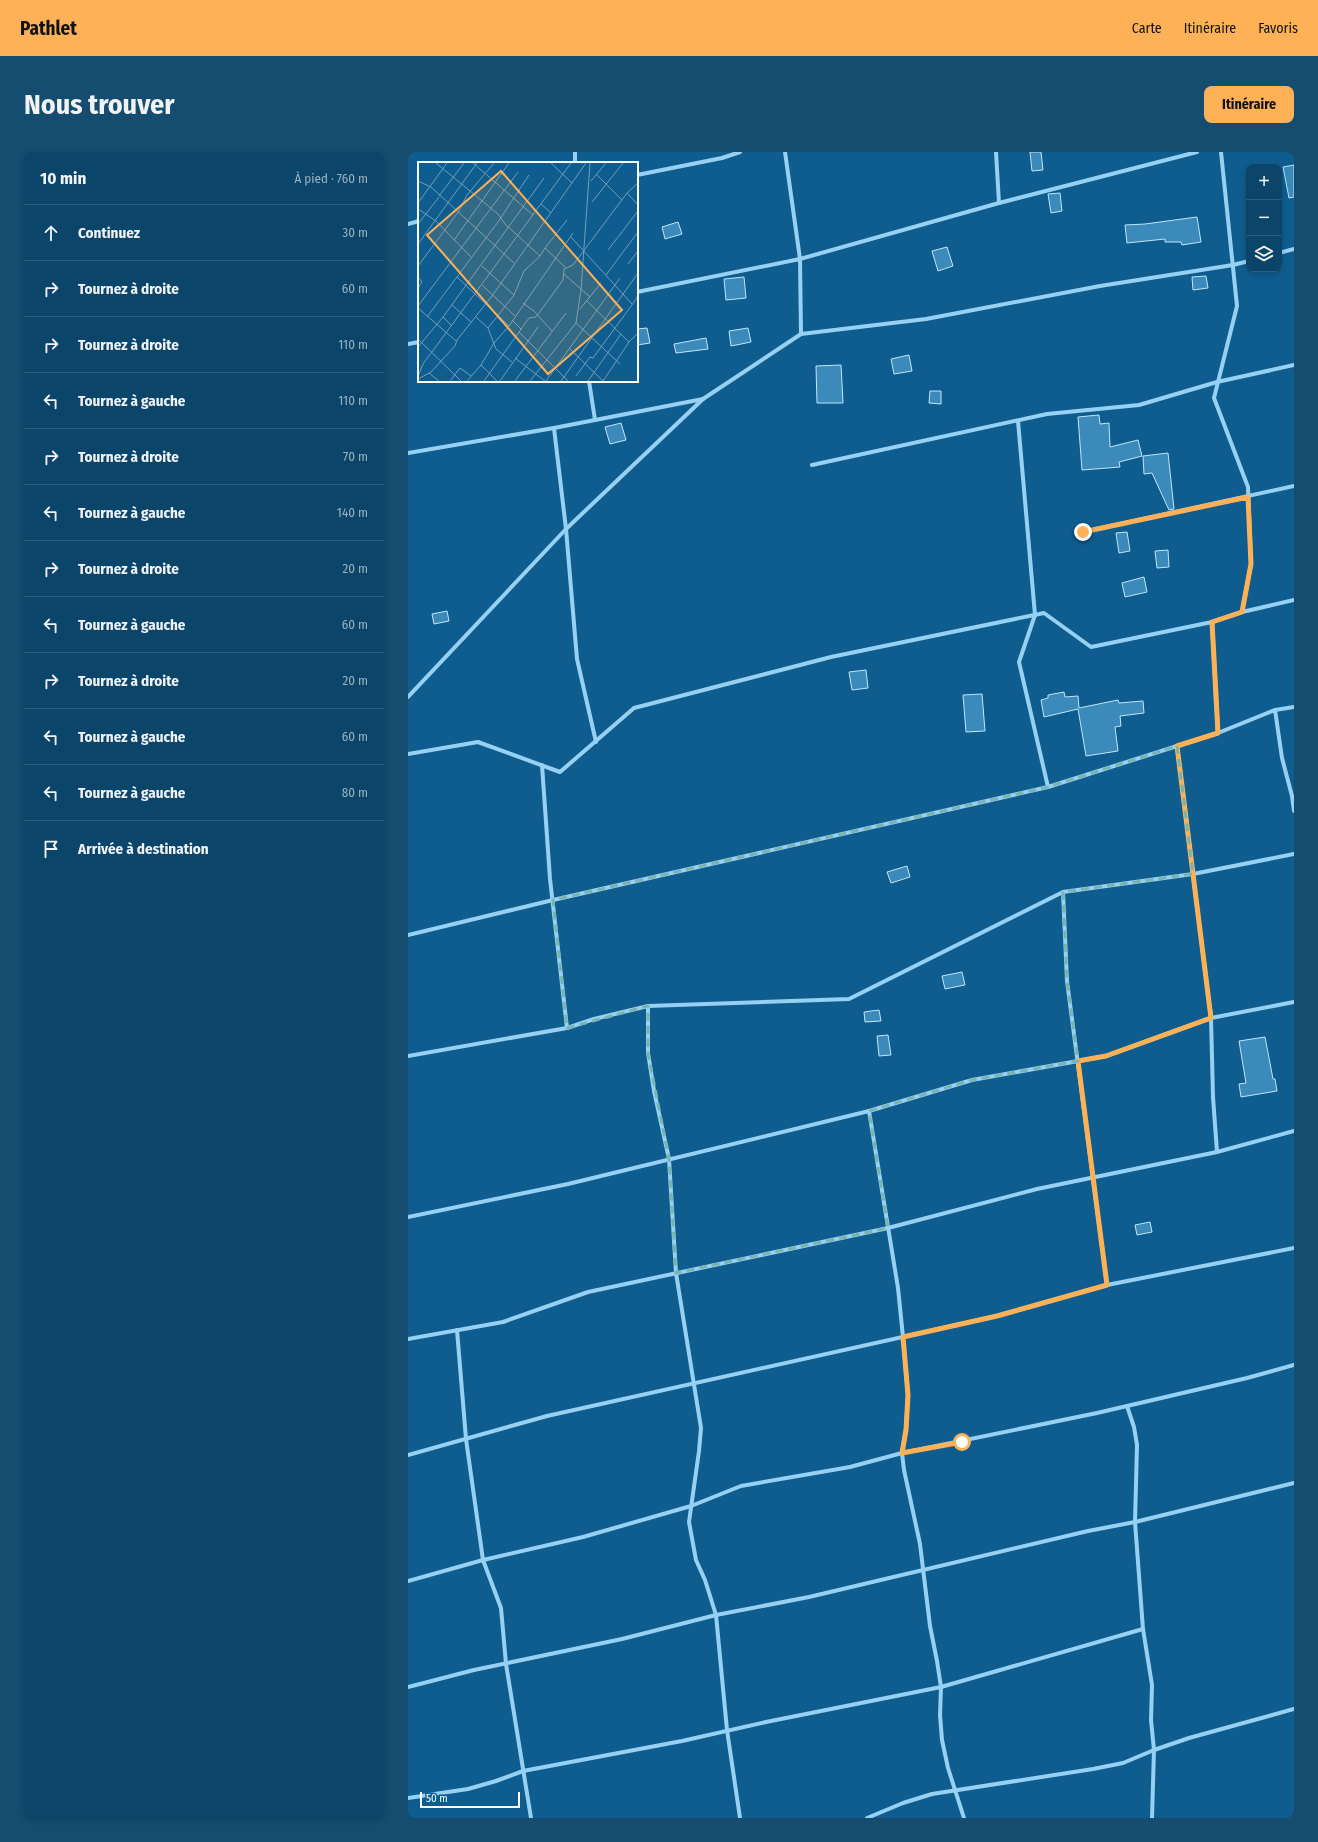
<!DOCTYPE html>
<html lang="fr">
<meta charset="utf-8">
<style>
body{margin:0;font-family:"Fira Sans Condensed",sans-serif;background:#144d70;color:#f1f3f6}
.controls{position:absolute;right:12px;top:12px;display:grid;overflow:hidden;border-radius:8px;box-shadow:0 2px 6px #0003}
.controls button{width:36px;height:36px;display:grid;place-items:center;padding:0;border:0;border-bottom:1px solid #2b5e7e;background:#0b466a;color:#f1f3f6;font:20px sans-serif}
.scale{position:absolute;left:12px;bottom:10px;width:100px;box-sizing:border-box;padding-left:4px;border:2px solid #fff;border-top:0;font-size:11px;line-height:14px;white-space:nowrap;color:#fff;-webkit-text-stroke:3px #0f5d8e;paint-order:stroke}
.stop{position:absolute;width:12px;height:12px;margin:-9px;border:3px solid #ffb158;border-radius:50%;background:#fff}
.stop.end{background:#ffb158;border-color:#fff;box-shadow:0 1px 4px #0008}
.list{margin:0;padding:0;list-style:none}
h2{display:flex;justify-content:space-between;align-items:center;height:52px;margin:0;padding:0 16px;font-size:17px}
h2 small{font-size:13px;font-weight:400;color:#9ab1c1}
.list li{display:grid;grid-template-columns:26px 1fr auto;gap:12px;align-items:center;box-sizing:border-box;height:56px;padding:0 16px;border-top:1px solid #2b5e7e}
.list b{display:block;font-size:15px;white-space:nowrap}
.list em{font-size:13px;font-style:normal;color:#9ab1c1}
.icon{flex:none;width:22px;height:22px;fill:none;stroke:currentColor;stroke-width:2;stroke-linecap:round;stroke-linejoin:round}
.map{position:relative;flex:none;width:886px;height:1666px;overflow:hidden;border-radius:8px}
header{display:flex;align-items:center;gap:24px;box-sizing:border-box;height:56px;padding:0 20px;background:#ffb158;color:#111}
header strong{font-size:19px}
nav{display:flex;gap:22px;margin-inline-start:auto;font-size:14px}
.intro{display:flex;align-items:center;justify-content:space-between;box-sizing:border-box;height:96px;padding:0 24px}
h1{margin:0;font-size:28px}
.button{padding:10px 18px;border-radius:8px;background:#ffb158;color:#111;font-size:14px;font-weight:700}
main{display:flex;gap:24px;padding:0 24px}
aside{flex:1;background:#0b466a;border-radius:8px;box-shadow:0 2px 6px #0003}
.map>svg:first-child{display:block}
</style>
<header>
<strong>Pathlet</strong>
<nav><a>Carte</a><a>Itinéraire</a><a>Favoris</a></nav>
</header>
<div class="intro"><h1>Nous trouver</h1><a class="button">Itinéraire</a></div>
<main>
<aside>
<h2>10 min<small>À pied · 760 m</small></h2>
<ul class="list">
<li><svg class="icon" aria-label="ahead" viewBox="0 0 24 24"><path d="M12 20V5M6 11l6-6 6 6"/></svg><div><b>Continuez</b></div><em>30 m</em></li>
<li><svg class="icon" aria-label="right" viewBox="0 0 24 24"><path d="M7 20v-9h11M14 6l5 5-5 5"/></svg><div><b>Tournez à droite</b></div><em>60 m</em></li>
<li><svg class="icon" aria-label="right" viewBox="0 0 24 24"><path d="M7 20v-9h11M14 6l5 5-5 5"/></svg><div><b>Tournez à droite</b></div><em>110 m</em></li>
<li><svg class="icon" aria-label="left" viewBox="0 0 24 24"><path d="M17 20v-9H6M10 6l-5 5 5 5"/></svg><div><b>Tournez à gauche</b></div><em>110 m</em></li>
<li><svg class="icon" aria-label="right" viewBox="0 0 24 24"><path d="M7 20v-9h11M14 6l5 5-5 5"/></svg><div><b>Tournez à droite</b></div><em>70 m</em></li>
<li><svg class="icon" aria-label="left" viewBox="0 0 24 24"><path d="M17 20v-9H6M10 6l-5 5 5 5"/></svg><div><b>Tournez à gauche</b></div><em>140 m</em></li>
<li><svg class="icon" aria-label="right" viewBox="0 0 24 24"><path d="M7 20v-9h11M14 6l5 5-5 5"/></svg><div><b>Tournez à droite</b></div><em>20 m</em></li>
<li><svg class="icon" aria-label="left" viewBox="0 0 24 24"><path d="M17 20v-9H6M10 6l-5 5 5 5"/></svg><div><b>Tournez à gauche</b></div><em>60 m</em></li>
<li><svg class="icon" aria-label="right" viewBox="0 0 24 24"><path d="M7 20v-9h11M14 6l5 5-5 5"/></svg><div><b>Tournez à droite</b></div><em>20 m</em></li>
<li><svg class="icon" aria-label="left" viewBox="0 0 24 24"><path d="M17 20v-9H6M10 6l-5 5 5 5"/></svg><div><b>Tournez à gauche</b></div><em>60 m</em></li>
<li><svg class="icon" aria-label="left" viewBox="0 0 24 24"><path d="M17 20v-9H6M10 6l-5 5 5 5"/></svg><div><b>Tournez à gauche</b></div><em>80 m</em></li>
<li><svg class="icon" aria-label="arrive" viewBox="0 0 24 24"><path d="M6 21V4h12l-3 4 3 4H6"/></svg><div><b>Arrivée à destination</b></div></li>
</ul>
</aside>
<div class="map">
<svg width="886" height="1666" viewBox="0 0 886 1666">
<rect width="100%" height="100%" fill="#0f5d8e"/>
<g fill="#3c8ab9" stroke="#bee6fe">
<path d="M 622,0 L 633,0 L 635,18 L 624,19 Z"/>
<path d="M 886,13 L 886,45 L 881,46 L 875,15 Z"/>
<path d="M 652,41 L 654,59 L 643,61 L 640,42 Z"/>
<path d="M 789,65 L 793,90 L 774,93 L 773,90 L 757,90 L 757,87 L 719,91 L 717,73 L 737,72 Z"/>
<path d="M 270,70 L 274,82 L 257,87 L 254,75 Z"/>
<path d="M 539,95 L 545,114 L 530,119 L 524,99 Z"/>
<path d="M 798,124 L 800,136 L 785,138 L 784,125 Z"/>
<path d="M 336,125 L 338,146 L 318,148 L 316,127 Z"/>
<path d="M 239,176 L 242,191 L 229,193 L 229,177 Z"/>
<path d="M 340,176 L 343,190 L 323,194 L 321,179 Z"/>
<path d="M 298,186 L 300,197 L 268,201 L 266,192 Z"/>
<path d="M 501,203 L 504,219 L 486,222 L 483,207 Z"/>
<path d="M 433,213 L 435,251 L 409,251 L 408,214 Z"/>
<path d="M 522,239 L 533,239 L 533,252 L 521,251 Z"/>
<path d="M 691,263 L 692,272 L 701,271 L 702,295 L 730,288 L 734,304 L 711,310 L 712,315 L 674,318 L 670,265 Z"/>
<path d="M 213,271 L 218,288 L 202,292 L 197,275 Z"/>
<path d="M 760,301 L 766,357 L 761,358 L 744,321 L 736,322 L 735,304 Z"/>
<path d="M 719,380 L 722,399 L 711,401 L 708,381 Z"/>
<path d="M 760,398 L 761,415 L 749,416 L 747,399 Z"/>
<path d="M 736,425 L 739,440 L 717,445 L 714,431 Z"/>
<path d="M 39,459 L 41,469 L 26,472 L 24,462 Z"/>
<path d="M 458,518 L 460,536 L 444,538 L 441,520 Z"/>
<path d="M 656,540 L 657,545 L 670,544 L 671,556 L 710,548 L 711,551 L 735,549 L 736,561 L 712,564 L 713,574 L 707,575 L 710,599 L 678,604 L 670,557 L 636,565 L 633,548 L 640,546 L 640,543 Z"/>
<path d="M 574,542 L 577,579 L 558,580 L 555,543 Z"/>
<path d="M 499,714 L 502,725 L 483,731 L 479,720 Z"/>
<path d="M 554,820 L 557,833 L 537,837 L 534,824 Z"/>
<path d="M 471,858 L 473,869 L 457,870 L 456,860 Z"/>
<path d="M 480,883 L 483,903 L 471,904 L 469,884 Z"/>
<path d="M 857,885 L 865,927 L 867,927 L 869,939 L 833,945 L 831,932 L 838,931 L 831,889 Z"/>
<path d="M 742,1070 L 744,1080 L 729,1083 L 727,1073 Z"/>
</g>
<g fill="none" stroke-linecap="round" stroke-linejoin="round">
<g stroke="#96d1f3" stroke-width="4">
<path d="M 588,0 L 591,51"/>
<path d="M 813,0 L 829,154 L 806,246 L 840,335 L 843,412 L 834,460"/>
<path d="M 167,11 L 167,0"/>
<path d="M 229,23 L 314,6 L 332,0"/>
<path d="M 0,72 L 11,69"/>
<path d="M 871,101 L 886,97"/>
<path d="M 229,140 L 392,107 L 591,51 L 789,0"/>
<path d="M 393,182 L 518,167 L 692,134 L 825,113 L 841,109"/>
<path d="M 0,192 L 11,190"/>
<path d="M 181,229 L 187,268"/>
<path d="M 610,269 L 627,463 L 611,510 L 640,635"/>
<path d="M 146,276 L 158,377 L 169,507 L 188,590"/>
<path d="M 0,301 L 146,276 L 295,247"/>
<path d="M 404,313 L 639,262 L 731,253 L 809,230 L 886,213"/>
<path d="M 675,380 L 886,334"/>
<path d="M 804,470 L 810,581"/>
<path d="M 0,545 L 158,377 L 295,247 L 393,182 L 392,107 L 377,0"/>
<path d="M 867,558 L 874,606 L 884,644 L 886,659"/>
<path d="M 769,594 L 803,866 L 805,945 L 809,1000"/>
<path d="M 0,602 L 70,590 L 152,620 L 226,556 L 423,505 L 636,461 L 683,495 L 804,470 L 834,460 L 886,448"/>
<path d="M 134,613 L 142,727 L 159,876 L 186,867 L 240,854 L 240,901 L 246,939 L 261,1007 L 268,1121 L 293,1276 L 291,1299 L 281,1370 L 288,1408 L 297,1428 L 308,1463 L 319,1578 L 332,1666"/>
<path d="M 655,740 L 659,829 L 699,1133"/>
<path d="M 0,783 L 145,748 L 640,635 L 810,581 L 867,558 L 886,555"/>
<path d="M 240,854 L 441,847 L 655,740 L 785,722 L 886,702"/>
<path d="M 0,904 L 159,876"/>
<path d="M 461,959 L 490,1136 L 495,1185 L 500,1243 L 498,1277 L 494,1301 L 496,1318 L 512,1392 L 522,1474 L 529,1509 L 533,1535 L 532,1563 L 534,1588 L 540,1616 L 556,1666"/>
<path d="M 0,1065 L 160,1032 L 461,959 L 564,928 L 698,904 L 803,866 L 886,850"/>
<path d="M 49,1178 L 58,1287 L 75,1408 L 93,1456 L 98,1512 L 123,1666"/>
<path d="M 0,1187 L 95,1170 L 180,1140 L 480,1076 L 629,1037 L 809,1000 L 886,979"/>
<path d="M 719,1254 L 726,1275 L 729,1293 L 727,1370 L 735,1477 L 744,1533 L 743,1568 L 746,1598 L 744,1666"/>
<path d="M 0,1303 L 139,1264 L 589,1164 L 699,1133 L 886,1096"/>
<path d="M 0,1429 L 75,1408 L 175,1385 L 283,1354 L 333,1334 L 442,1315 L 494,1301 L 689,1261 L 839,1226 L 886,1213"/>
<path d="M 0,1535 L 66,1518 L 214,1487 L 308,1463 L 401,1445 L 680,1379 L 727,1370 L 886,1331"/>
<path d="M 0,1646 L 60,1637 L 88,1629 L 115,1619 L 274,1589 L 358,1570 L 533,1535 L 735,1477"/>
<path d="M 459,1666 L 495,1651 L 524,1642 L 685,1617 L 715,1611 L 746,1598 L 781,1586 L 886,1557"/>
</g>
</g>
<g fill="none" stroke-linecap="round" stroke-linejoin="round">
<path stroke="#ffb158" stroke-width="5" d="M 554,1290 L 494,1301 L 498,1278 L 500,1243 L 495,1185 L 589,1164 L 699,1133 L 670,909 L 698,904 L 803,866 L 769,594 L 810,581 L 804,470 L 834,460 L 843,412 L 840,345 L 675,380"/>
</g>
<path fill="none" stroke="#7bb4af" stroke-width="3" stroke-dasharray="8 5" stroke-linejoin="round" d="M 769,594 L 785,722 L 655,740 L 659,829 L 670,909 L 564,928 L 461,959 L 480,1076 L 268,1121 L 261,1007 L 240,901 L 240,854 L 159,876 L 145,748 L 640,635 Z"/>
<g transform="translate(10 10)">
<rect width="220" height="220" fill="#0f5d8e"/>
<path fill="none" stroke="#6f9ebb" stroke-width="1" d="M 18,1 L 80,52 L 87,62 L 122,94 L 127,86 L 148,106M 55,1 L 115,53M 133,1 L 154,21M 172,1 L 163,128 L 158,161 L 202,202M 179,13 L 204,38M 0,19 L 13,25 L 96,101M 173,19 L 188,1M 209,31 L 220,43M 21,34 L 46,1M 174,40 L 205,1M 0,41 L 29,1M 123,42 L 133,51M 0,47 L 18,59 L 53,95M 0,62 L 21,35M 153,75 L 214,142M 36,78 L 91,1M 0,82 L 59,1M 127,86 L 149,58M 190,88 L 220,49M 210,102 L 220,89M 0,104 L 41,49 L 49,33 L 76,1M 64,104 L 96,133M 146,112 L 172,135M 188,113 L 220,70M 0,115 L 4,120 L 0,126M 39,115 L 91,164M 64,123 L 97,154M 169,139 L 211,180 L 220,171M 105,141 L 116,149 L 134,169M 34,143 L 53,160M 0,144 L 100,10M 0,146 L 38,179M 162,147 L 183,121M 9,155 L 80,60 L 111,13M 25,155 L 34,164M 58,155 L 70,166 L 78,187 L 94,200M 94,158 L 103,167M 70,166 L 96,133 L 106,109 L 122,94M 101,170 L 150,219M 0,177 L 43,219M 0,185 L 25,155 L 126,16M 151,186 L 185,219M 97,196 L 127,219M 63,203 L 76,181 L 91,164 L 155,71M 11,211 L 21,219M 0,214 L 5,202 L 153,1M 158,214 L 172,195 L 175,196 L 219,136 L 220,129M 0,217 L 13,210 L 37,184 L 39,178 L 74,134 L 168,1M 32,219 L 42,206 L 53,214M 49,219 L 63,203 L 79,219M 66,219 L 111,156 L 118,155 L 132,136 L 145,118 L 146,107 L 155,103 L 209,31 L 220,21M 82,219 L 120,165M 97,219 L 148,151M 112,219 L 158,161M 128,219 L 202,116M 143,219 L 220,111M 170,219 L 203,172M 185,219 L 211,180"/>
<path fill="#ffb158" fill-opacity="0.15" stroke="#ffb158" stroke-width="2" d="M 83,9 L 204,148 L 130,212 L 9,73 Z"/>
<rect width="220" height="220" fill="none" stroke="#fff" stroke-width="2"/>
</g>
</svg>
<div class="controls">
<button>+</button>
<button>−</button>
<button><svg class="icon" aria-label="layers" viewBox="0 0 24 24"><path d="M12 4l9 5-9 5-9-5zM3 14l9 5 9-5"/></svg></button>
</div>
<div class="scale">50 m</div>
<div class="stop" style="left:554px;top:1290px"></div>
<div class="stop end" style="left:675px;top:380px"></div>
</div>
</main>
